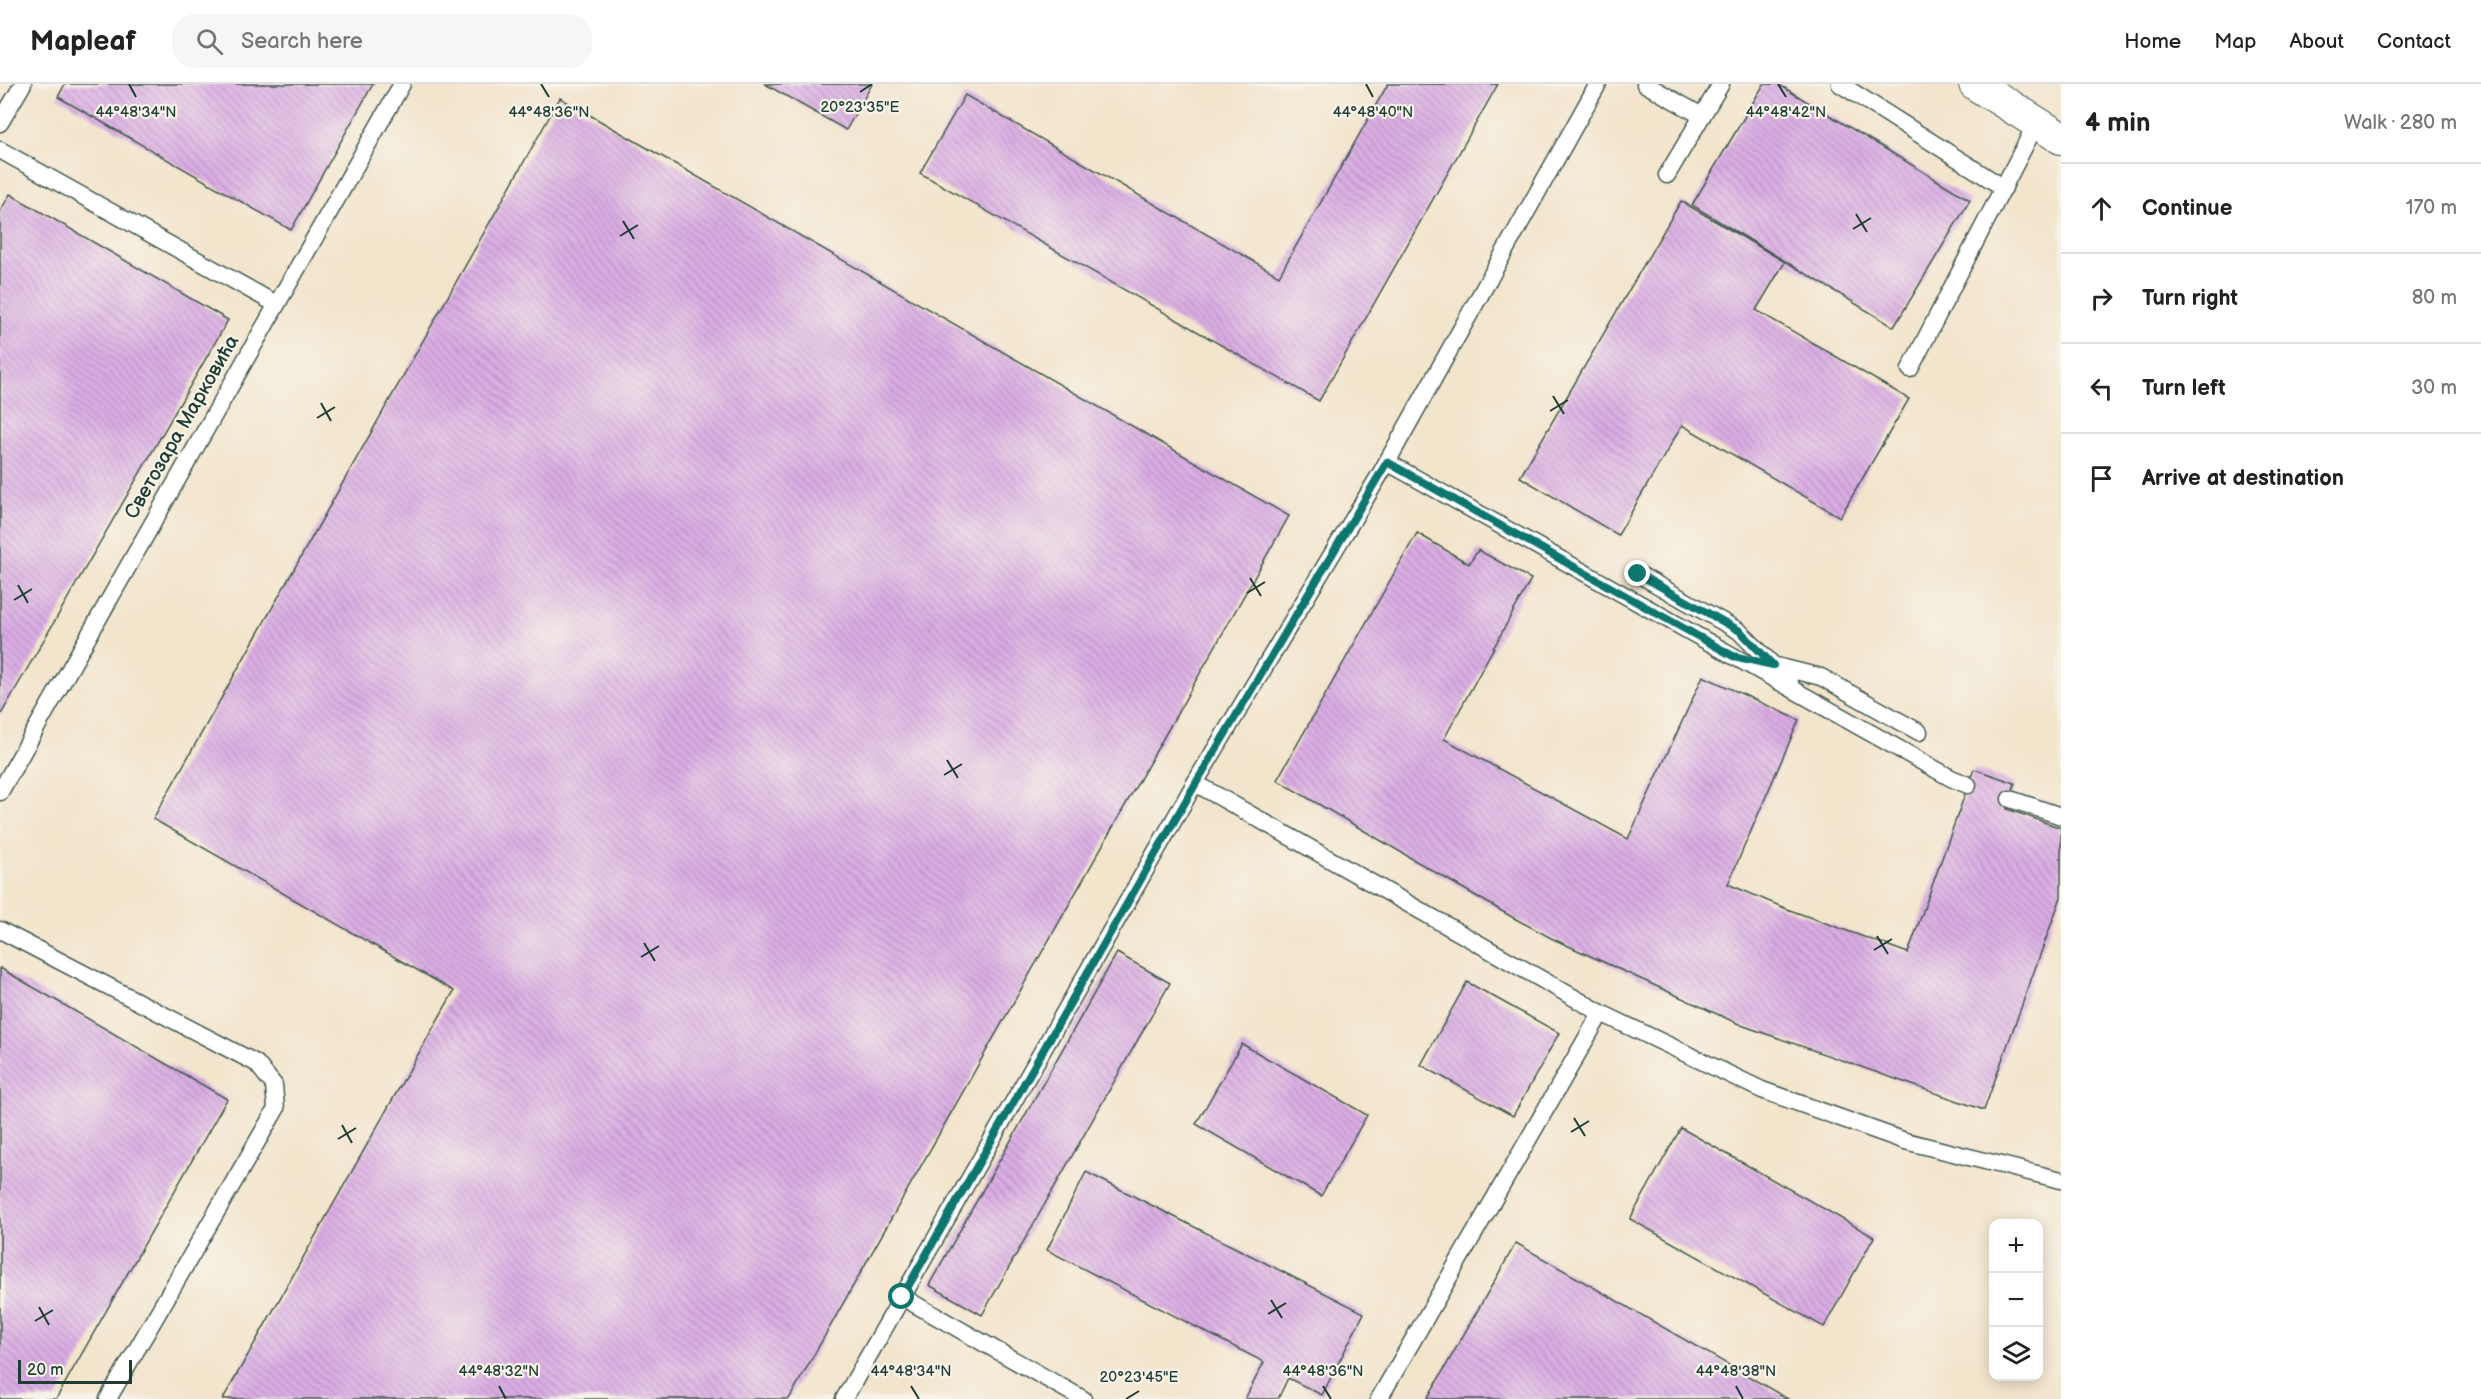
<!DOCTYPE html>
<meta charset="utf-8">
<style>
body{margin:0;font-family:"Balsamiq Sans",sans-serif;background:#f6f6f6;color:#222}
.controls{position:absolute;right:18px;bottom:18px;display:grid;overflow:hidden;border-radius:12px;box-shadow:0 3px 15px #0003}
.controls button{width:54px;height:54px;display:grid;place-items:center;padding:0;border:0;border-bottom:2px solid #e0e0e0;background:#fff;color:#222;font:30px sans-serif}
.scale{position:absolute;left:18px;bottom:15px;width:114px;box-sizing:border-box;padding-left:6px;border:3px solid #1f3d34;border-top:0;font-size:16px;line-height:21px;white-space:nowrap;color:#1f3d34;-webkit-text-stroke:4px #f7f3e8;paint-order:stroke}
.stop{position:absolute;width:18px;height:18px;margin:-14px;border:4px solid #0f766e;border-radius:50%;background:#fff}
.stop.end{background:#0f766e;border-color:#fff;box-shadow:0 2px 6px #0008}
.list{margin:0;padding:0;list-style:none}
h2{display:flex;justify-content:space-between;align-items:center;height:78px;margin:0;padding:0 24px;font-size:26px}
h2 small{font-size:20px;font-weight:400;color:#767676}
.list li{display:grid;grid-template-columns:39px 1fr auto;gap:18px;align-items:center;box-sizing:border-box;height:90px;padding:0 24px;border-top:2px solid #e0e0e0}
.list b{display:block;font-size:22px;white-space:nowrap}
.list em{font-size:20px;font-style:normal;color:#767676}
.icon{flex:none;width:33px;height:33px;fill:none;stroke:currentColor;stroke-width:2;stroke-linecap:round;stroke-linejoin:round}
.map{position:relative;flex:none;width:2061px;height:1315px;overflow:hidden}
header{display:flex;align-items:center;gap:36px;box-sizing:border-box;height:84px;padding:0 30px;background:#fff;border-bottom:2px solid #e0e0e0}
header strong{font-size:28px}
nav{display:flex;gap:33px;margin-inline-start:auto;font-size:21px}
.search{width:420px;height:54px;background:#f6f6f6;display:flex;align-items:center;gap:15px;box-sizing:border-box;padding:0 21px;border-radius:24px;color:#767676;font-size:22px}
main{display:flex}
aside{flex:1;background:#fff}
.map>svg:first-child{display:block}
</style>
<header>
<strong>Mapleaf</strong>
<div class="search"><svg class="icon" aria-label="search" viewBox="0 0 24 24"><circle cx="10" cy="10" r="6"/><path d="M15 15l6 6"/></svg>Search here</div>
<nav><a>Home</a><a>Map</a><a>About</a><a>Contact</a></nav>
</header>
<main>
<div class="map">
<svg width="2061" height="1315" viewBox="0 0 2061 1315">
<defs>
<pattern id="building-back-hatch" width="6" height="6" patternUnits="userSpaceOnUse" patternTransform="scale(1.5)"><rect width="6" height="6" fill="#dbade5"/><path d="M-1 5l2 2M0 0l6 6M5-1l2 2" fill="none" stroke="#b18eba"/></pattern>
</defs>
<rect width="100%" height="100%" fill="#f7f3e8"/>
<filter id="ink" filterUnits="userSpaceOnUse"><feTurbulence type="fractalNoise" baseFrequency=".0167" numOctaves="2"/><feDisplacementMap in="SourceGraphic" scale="12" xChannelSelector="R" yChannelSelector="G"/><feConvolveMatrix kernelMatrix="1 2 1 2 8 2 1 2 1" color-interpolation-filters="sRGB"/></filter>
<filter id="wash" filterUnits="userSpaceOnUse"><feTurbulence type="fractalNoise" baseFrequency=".008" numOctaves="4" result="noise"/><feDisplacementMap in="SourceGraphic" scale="24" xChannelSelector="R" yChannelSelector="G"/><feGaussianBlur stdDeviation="1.35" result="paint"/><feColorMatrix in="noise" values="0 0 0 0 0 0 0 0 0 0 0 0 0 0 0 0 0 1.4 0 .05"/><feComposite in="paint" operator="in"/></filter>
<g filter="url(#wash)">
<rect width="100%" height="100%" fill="#f3e4cc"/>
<g id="blocks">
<g fill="url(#building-back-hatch)">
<path d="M 65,0 L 373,0 L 291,146 L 58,13 Z"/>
<path d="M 765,0 L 872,0 L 846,46 Z"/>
<path d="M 1388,0 L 1498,0 L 1319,317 L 920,89 L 965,11 L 1279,192 Z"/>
<path d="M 1764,0 L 1778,0 L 1970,116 L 1894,243 L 1692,121 Z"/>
<path d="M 560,14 L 1289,432 L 789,1315 L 223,1315 L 454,907 L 153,735 Z"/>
<path d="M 10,110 L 228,236 L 0,632 L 0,128 Z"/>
<path d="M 1681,117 L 1785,178 L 1756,226 L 1909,315 L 1840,433 L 1682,341 L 1618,451 L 1520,393 Z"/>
<path d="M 1417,449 L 1469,480 L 1478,466 L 1531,495 L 1444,655 L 1628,755 L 1703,592 L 1799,636 L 1728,800 L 1787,825 L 1908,869 L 1974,685 L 2015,699 L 2007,725 L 2061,744 L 2061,813 L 1984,1026 L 1741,941 L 1551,854 L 1512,833 L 1277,696 Z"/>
<path d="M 1117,869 L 1170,899 L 982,1231 L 929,1201 Z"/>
<path d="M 0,884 L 227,1015 L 56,1315 L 0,1315 Z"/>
<path d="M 1467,898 L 1559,949 L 1513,1032 L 1421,981 Z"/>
<path d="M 1242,960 L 1367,1031 L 1321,1112 L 1196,1040 Z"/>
<path d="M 1681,1044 L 1874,1153 L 1824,1243 L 1630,1135 Z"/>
<path d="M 1086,1088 L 1364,1229 L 1322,1311 L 1288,1294 L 1278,1315 L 1245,1315 L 1264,1278 L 1047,1166 Z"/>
<path d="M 1516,1159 L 1788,1315 L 1427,1315 Z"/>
</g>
</g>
</g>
<g filter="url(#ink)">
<use href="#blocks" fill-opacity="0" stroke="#3f564b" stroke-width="1.5"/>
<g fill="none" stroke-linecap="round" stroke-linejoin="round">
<g stroke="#3f564b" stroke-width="19">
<g id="service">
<path d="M 1645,0 L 1702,32"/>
<path d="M 1840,0 L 2004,104"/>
<path d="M 0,39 L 23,0"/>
<path d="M 0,66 L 276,220"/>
<path d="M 1667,91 L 1721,0"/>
<path d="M 1910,285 L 2037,38"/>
<path d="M 1387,378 L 1951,694 L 1968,701"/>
<path d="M 1638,490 L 1739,547 L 1790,598"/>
<path d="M 1772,581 L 1821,593 L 1919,648"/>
<path d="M 1195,699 L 1601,929 L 1762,1006 L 1905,1057 L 2061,1096"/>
<path d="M 0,708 L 402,0"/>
<path d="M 2010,715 L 2061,732"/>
<path d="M 0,846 L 256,979 L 274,1001 L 276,1025 L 108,1315"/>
<path d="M 902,1213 L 1083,1315"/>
<path d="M 844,1315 L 1195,699 L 1382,387 L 1598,0"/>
<path d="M 1379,1315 L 1601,929"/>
</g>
</g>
<g stroke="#3f564b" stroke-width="34">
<path id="minor" d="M 1975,0 L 2061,54"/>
</g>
<use href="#service" stroke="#fff" stroke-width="16"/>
<use href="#minor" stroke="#fff" stroke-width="32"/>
</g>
</g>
<g fill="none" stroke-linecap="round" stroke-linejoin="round" filter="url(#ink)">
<path stroke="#0f766e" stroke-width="8" d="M 902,1213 L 1196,699 L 1387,378 L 1733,572 L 1773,581 L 1740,547 L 1638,490"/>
</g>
<path fill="none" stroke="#1f3d34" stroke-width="2" d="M 129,0 L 136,13M 541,0 L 549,13M 1366,0 L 1373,13M 1778,0 L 1786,13M 860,8 L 872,0M 1856,130 L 1867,148M 623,137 L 634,155M 1853,145 L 1871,134M 620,152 L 638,141M 1553,312 L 1564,330M 321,319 L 331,337M 1550,327 L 1568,316M 317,334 L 335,323M 1250,494 L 1261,512M 18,501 L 28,519M 1247,509 L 1265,498M 14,516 L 32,505M 947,676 L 958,694M 944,691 L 962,680M 1877,852 L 1888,870M 644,859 L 655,877M 1874,866 L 1892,855M 641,873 L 659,862M 1574,1034 L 1585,1052M 342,1041 L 352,1059M 1571,1048 L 1589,1037M 338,1055 L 356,1044M 1271,1216 L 1282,1234M 39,1223 L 49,1241M 1268,1230 L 1286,1219M 35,1237 L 53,1226M 499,1302 L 506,1315M 911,1302 L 919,1315M 1323,1302 L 1331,1315M 1736,1302 L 1743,1315M 1126,1315 L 1139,1307"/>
<g text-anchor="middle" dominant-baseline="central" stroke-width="4.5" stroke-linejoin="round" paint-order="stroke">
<g font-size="20" fill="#1f3d34" stroke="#f7f3e8">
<text transform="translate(182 343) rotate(-60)">Светозара Марковића</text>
</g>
</g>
<g font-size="15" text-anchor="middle" fill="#1f3d34" stroke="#f7f3e8" stroke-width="4.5" stroke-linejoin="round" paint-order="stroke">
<text x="860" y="28">20°23'35"E</text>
<text x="549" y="33">44°48'36"N</text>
<text x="1373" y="33">44°48'40"N</text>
<text x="1786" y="33">44°48'42"N</text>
<text x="136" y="33">44°48'34"N</text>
<text x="499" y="1292">44°48'32"N</text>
<text x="911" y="1292">44°48'34"N</text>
<text x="1323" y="1292">44°48'36"N</text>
<text x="1736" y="1292">44°48'38"N</text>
<text x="1139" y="1298">20°23'45"E</text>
</g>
</svg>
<div class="controls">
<button>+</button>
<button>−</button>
<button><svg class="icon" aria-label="layers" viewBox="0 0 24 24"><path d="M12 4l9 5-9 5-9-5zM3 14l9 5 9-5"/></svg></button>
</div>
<div class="scale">20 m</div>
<div class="stop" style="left:902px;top:1213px"></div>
<div class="stop end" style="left:1638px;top:490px"></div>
</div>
<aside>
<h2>4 min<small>Walk · 280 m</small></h2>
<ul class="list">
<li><svg class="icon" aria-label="ahead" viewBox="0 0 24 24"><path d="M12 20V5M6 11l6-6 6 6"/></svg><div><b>Continue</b></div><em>170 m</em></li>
<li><svg class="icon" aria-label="right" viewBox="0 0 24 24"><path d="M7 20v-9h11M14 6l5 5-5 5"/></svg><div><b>Turn right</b></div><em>80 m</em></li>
<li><svg class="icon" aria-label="left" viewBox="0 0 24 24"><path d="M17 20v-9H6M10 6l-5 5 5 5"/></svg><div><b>Turn left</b></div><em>30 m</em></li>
<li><svg class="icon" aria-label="arrive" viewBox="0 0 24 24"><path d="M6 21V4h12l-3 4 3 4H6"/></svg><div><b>Arrive at destination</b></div></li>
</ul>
</aside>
</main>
